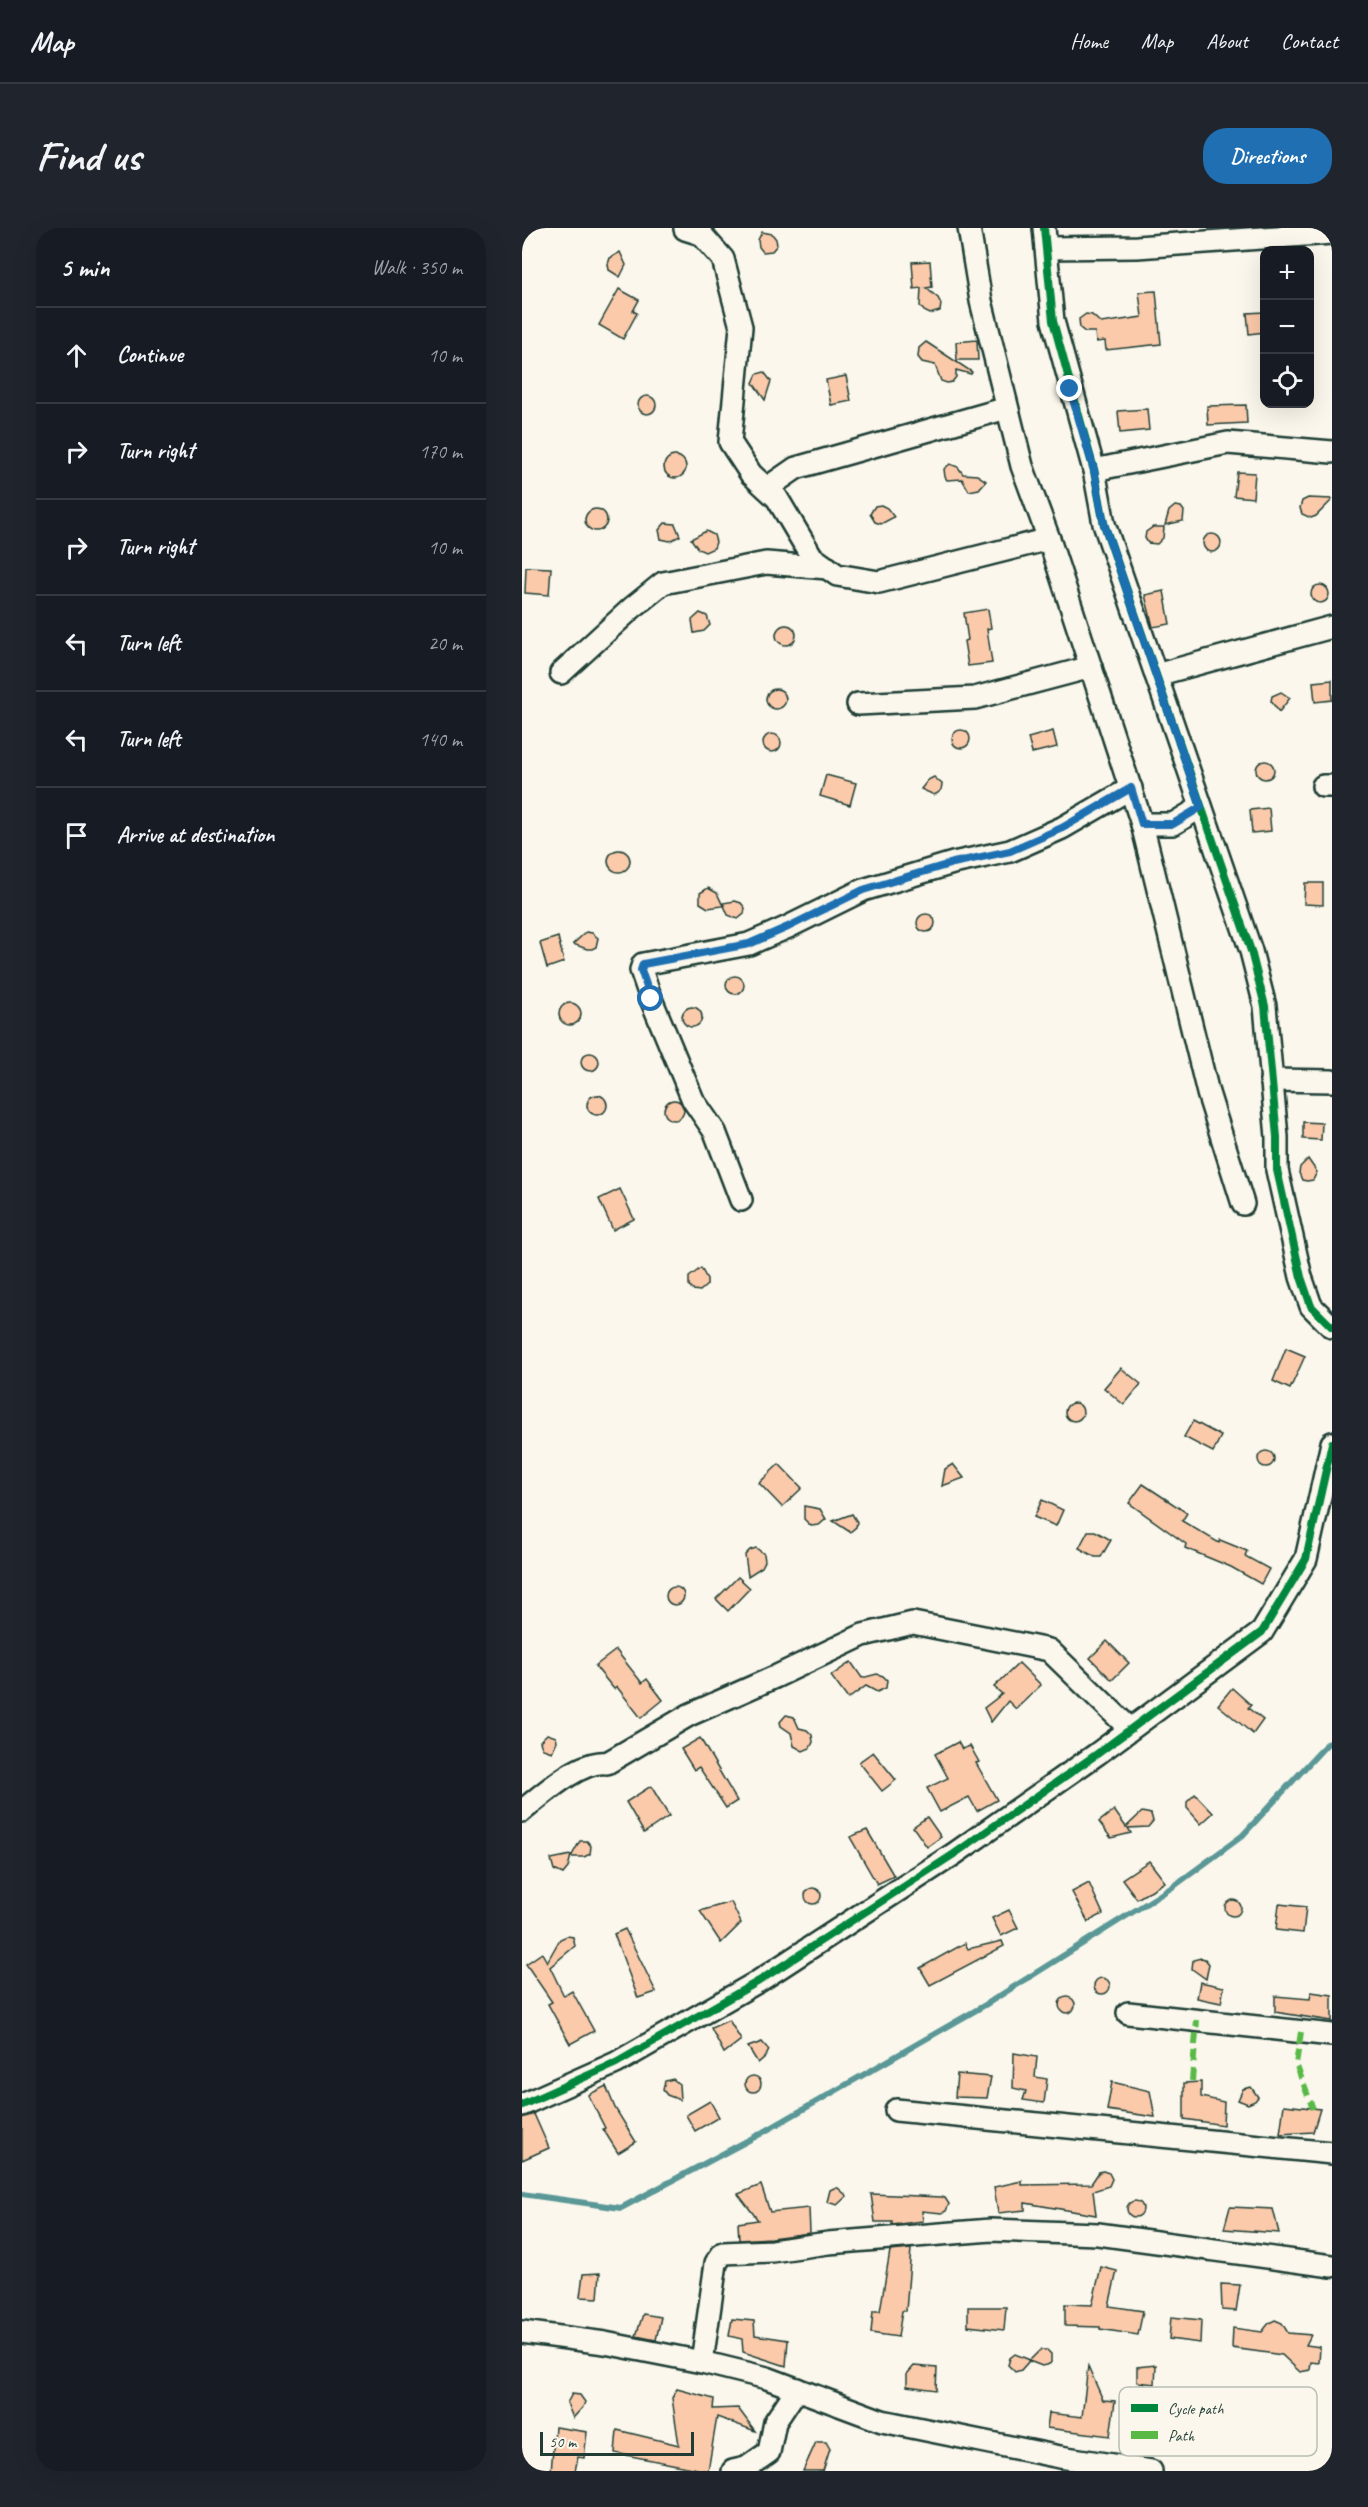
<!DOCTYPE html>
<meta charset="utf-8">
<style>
body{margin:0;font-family:Caveat,sans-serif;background:#20242c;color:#f1f3f6}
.controls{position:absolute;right:18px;top:18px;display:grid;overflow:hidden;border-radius:12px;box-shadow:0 6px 24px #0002}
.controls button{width:54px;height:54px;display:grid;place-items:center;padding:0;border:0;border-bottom:2px solid #363941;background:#171b24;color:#f1f3f6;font:30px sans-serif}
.scale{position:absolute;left:18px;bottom:15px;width:154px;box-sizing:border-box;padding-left:6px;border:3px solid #1f3d34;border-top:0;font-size:16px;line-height:21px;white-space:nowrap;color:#1f3d34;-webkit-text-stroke:4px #fbf7ec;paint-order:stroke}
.stop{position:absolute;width:18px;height:18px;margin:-14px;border:4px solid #1f6fb2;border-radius:50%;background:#fff}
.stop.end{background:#1f6fb2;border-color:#fff;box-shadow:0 2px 6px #0008}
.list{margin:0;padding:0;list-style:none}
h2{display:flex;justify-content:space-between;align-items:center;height:78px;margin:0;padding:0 24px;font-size:26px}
h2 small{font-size:20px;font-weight:400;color:#9ea1a6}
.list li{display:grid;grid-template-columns:39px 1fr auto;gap:18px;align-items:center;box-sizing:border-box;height:96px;padding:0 24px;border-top:2px solid #363941}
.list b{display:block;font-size:22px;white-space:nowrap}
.list em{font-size:20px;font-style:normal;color:#9ea1a6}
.icon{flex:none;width:33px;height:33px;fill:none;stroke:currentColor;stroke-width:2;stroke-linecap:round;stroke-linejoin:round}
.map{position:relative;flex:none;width:810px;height:2243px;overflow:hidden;border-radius:24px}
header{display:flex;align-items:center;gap:36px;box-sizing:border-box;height:84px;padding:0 30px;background:#171b24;border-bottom:2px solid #363941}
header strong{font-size:28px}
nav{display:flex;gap:33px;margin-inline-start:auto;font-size:21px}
.intro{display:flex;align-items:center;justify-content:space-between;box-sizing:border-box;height:144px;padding:0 36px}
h1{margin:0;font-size:42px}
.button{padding:15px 27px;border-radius:24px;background:#1f6fb2;color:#fff;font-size:21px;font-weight:700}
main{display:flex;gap:36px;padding:0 36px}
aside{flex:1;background:#171b24;border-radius:24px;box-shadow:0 6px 24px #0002}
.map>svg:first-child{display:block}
</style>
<header>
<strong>Map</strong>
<nav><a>Home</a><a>Map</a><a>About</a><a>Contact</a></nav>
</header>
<div class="intro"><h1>Find us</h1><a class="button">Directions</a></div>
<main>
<aside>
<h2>5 min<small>Walk · 350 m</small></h2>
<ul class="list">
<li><svg class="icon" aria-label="ahead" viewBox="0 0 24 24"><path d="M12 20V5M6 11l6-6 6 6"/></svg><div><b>Continue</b></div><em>10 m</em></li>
<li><svg class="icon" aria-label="right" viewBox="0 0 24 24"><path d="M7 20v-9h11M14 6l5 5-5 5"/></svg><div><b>Turn right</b></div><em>170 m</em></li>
<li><svg class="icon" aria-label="right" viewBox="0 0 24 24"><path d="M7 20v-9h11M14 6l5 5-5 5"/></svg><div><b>Turn right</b></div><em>10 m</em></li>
<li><svg class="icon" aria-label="left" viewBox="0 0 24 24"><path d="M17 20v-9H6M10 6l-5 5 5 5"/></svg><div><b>Turn left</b></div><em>20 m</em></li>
<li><svg class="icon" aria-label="left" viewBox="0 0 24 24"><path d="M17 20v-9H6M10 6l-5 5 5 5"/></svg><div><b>Turn left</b></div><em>140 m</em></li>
<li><svg class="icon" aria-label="arrive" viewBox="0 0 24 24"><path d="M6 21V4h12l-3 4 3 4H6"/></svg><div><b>Arrive at destination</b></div></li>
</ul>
</aside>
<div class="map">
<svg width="810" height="2243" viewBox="0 0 810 2243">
<rect width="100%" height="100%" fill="#fbf7ec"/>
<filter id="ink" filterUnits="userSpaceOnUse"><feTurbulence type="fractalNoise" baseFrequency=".0167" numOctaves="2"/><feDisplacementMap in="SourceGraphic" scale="12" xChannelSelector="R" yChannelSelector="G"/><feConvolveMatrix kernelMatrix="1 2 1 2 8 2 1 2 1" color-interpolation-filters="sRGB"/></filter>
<g filter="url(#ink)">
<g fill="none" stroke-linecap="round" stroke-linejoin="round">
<path stroke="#5a9797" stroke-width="6" d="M 0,1966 L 99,1980 L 240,1905 L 463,1777 L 652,1658 L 720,1608 L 805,1516 L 810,1514"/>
</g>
<g fill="#fbcaaa" stroke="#1f3d34" stroke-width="1.5">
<path d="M 240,4 L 250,6 L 254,11 L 255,17 L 250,23 L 241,24 L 237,19 L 236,12 Z"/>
<path d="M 98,24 L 104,37 L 98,49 L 87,42 L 86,36 L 88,30 Z"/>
<path d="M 408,33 L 410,59 L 404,60 L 416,70 L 419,76 L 418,83 L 408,86 L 402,83 L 398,78 L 399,60 L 392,61 L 390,34 Z"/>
<path d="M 97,61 L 117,72 L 111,83 L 115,85 L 101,111 L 77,97 Z"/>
<path d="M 634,63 L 639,116 L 584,122 L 583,113 L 574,114 L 573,104 L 563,104 L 558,100 L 557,91 L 564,86 L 570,87 L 579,95 L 620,89 L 617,64 Z"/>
<path d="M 742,84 L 742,104 L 727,106 L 725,85 Z"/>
<path d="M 455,112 L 456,132 L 435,132 L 434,114 Z"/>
<path d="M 404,114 L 450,144 L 449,146 L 434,142 L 434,149 L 430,154 L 425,155 L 419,153 L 413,137 L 400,134 L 396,129 L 397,120 Z"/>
<path d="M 242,144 L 249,153 L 243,172 L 231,155 L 235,146 Z"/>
<path d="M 324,148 L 329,173 L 309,177 L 304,152 Z"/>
<circle cx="125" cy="177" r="9"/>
<path d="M 724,177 L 725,195 L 686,197 L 685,178 Z"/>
<path d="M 625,181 L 627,202 L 598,205 L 596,183 Z"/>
<circle cx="153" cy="239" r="11"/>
<path d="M 428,236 L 436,239 L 441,246 L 455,247 L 464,253 L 457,261 L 447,263 L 440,251 L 425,252 L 423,249 L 422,241 Z"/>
<path d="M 715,244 L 733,245 L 731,270 L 712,268 Z"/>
<path d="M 786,270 L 810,271 L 810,272 L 794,288 L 789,290 L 780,286 L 778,280 L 780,273 Z"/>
<path d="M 359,277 L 365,280 L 372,289 L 359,296 L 353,294 L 348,286 L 353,278 Z"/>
<path d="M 653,278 L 659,279 L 662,283 L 661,293 L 643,297 L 647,283 Z"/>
<circle cx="74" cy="292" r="11"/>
<path d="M 143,295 L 153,296 L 158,308 L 148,313 L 139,311 L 137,302 Z"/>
<path d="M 631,299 L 642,299 L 641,310 L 635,316 L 626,315 L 623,310 L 624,304 Z"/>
<path d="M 184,303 L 192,307 L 194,314 L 192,320 L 183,324 L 176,321 L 169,311 Z"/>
<circle cx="690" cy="315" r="9"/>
<path d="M 4,339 L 29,340 L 27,367 L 3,365 Z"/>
<circle cx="798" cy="366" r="9"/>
<path d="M 642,363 L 648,396 L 631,399 L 623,367 Z"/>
<path d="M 466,381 L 469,400 L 465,401 L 470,435 L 446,438 L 442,413 L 446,412 L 442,385 Z"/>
<path d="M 178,385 L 185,388 L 188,397 L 182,403 L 172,405 L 170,392 Z"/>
<circle cx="264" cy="407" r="10"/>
<path d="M 810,452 L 810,472 L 793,474 L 791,454 Z"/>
<circle cx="254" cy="471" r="10"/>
<path d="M 759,464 L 768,470 L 757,484 L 749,473 L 750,468 Z"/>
<circle cx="439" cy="511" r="9"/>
<path d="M 531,503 L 535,519 L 510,525 L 506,510 Z"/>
<circle cx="250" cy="515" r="9"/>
<circle cx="743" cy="542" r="9"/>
<path d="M 304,547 L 334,555 L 328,577 L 298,568 Z"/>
<path d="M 412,549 L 420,556 L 419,562 L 416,565 L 412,567 L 399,561 L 406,552 Z"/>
<path d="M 747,580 L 749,603 L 730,605 L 728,582 Z"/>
<circle cx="97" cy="633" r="11"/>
<path d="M 783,655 L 801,655 L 801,677 L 782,676 Z"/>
<path d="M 186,660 L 195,665 L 201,678 L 186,680 L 178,675 L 178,665 Z"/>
<path d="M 213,673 L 219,675 L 223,680 L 222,686 L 216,691 L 206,687 L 201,675 Z"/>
<circle cx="404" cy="695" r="9"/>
<path d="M 64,704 L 70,705 L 76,710 L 74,719 L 70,721 L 65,721 L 51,716 Z"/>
<path d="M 36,709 L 42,734 L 25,740 L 18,715 Z"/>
<circle cx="213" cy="757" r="9"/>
<circle cx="48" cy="786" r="11"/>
<circle cx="170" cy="789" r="10"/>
<circle cx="68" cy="834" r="9"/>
<circle cx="75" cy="877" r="10"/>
<circle cx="152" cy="882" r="10"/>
<path d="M 781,894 L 800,895 L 799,912 L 781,911 Z"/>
<path d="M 786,931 L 795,944 L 791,952 L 785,953 L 780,952 L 777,945 L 778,939 Z"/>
<path d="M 98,961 L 112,991 L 91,1002 L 77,971 Z"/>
<path d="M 179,1040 L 185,1051 L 185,1057 L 178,1063 L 171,1062 L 167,1058 L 167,1049 Z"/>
<path d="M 764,1120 L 783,1128 L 768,1161 L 751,1153 Z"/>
<path d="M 599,1140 L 619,1156 L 602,1177 L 582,1160 Z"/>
<circle cx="552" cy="1184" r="9"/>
<path d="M 671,1193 L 699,1208 L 691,1224 L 662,1209 Z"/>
<circle cx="744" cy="1231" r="8"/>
<path d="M 257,1236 L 280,1260 L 260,1279 L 237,1255 Z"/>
<path d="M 431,1236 L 442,1250 L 420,1258 L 423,1241 Z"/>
<path d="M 621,1256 L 665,1285 L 660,1293 L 697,1315 L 698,1312 L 725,1323 L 723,1328 L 747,1341 L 739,1356 L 709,1339 L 663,1320 L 664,1316 L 607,1275 Z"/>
<path d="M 520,1272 L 541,1282 L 534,1298 L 512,1289 Z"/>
<path d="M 282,1278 L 298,1281 L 304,1291 L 297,1297 L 289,1298 L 282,1291 Z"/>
<path d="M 330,1286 L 335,1294 L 334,1299 L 328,1304 L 311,1293 Z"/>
<path d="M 566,1303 L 573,1303 L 589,1312 L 579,1329 L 573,1329 L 557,1320 Z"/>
<path d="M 234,1320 L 242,1326 L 243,1333 L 240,1339 L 226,1348 L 223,1327 L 228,1322 Z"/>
<path d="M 216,1349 L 228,1360 L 206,1383 L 194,1371 Z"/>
<circle cx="153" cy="1368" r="9"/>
<path d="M 585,1413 L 607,1435 L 590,1452 L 568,1430 Z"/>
<path d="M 94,1422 L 120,1455 L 125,1451 L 141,1472 L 119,1490 L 95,1459 L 92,1461 L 73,1438 Z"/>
<path d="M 329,1434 L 340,1450 L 355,1446 L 361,1448 L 365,1452 L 364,1460 L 355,1464 L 344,1458 L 326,1471 L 309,1448 Z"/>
<path d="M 497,1435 L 519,1457 L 494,1481 L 486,1473 L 469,1494 L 462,1480 L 480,1466 L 472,1459 Z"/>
<path d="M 710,1460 L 729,1477 L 726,1480 L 741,1492 L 731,1506 L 696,1477 Z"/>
<path d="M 264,1487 L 272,1489 L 277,1500 L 285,1502 L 290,1507 L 291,1514 L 288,1520 L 281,1523 L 272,1518 L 269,1505 L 259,1498 L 258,1494 Z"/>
<path d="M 25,1506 L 34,1509 L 35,1513 L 30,1524 L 21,1521 L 19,1517 L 18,1513 Z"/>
<path d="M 178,1510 L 215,1573 L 204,1580 L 177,1539 L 172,1542 L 159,1521 Z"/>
<path d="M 436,1514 L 440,1521 L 448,1518 L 457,1534 L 454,1535 L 475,1572 L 455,1583 L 447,1569 L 418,1584 L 405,1560 L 426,1550 L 413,1526 Z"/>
<path d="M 351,1524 L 374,1552 L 360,1563 L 337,1534 Z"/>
<path d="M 129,1558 L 147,1588 L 122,1605 L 104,1574 Z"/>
<path d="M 673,1566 L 691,1585 L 679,1596 L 665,1580 L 665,1574 Z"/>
<path d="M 592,1582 L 604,1599 L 620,1584 L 629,1586 L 631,1593 L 626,1599 L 606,1600 L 609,1605 L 589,1610 L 577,1594 Z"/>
<path d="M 405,1589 L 419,1609 L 405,1619 L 391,1599 Z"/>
<path d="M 345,1602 L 372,1648 L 355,1656 L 328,1609 Z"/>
<path d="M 58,1613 L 65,1613 L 69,1618 L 68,1626 L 62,1629 L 49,1629 Z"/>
<path d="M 49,1627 L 46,1640 L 41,1646 L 32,1642 L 29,1631 Z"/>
<path d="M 627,1633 L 643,1654 L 615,1671 L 600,1651 Z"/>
<path d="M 567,1655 L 581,1686 L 566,1694 L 550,1664 Z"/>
<circle cx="291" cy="1668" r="8"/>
<circle cx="711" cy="1680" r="8"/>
<path d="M 209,1674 L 219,1695 L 199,1715 L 178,1683 Z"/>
<path d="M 757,1676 L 784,1679 L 781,1705 L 754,1702 Z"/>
<path d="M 487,1682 L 496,1700 L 479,1708 L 470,1690 Z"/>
<path d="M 103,1701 L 134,1764 L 116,1770 L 92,1706 Z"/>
<path d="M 45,1708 L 51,1709 L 53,1718 L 28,1739 L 42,1768 L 50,1763 L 72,1803 L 48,1816 L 26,1776 L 30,1774 L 4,1736 L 20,1725 L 25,1734 L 38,1711 Z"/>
<path d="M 480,1713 L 482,1718 L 408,1757 L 398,1740 L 443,1715 L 446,1721 Z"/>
<path d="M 679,1730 L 683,1731 L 687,1736 L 684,1751 L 670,1741 L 671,1732 Z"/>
<circle cx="580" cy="1758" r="8"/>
<path d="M 678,1754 L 702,1759 L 699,1775 L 675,1770 Z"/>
<path d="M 789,1764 L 810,1767 L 810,1793 L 753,1784 L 753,1768 L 788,1771 Z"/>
<circle cx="545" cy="1777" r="8"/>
<path d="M 207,1792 L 219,1812 L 202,1825 L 189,1800 Z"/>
<path d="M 240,1814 L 247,1822 L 244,1828 L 236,1835 L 226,1819 Z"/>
<path d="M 492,1825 L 515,1829 L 513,1849 L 525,1851 L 522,1875 L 501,1872 L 504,1863 L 491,1860 Z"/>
<path d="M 435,1846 L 469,1849 L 465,1870 L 433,1869 Z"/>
<circle cx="231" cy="1856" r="8"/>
<path d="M 151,1851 L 157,1856 L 158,1872 L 145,1867 L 141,1862 L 143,1853 Z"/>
<path d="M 590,1854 L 628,1863 L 633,1889 L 585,1882 Z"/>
<path d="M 679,1854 L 679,1869 L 702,1874 L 701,1897 L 662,1891 L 662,1855 Z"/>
<path d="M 84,1858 L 93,1880 L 114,1914 L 96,1925 L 81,1901 L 83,1900 L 66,1867 Z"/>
<path d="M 729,1859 L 736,1869 L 733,1873 L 726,1876 L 716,1872 L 721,1861 Z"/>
<path d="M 188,1873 L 197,1889 L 173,1903 L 164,1887 Z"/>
<path d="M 762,1877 L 798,1881 L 791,1904 L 758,1906 Z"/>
<path d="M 12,1886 L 27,1920 L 0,1932 L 0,1890 Z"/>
<path d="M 581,1943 L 587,1945 L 590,1951 L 587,1958 L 571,1963 L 574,1987 L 503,1975 L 503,1982 L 476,1985 L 472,1959 L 500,1953 L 500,1957 L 569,1956 L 577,1944 Z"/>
<path d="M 239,1957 L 248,1984 L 287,1980 L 288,2005 L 249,2010 L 217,2012 L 216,1995 L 236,1992 L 216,1966 Z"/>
<path d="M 312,1960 L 316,1960 L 325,1968 L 315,1977 L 305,1974 L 308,1962 Z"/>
<path d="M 349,1966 L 419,1969 L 423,1970 L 427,1976 L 424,1983 L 420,1985 L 400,1983 L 401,1993 L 370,1997 L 370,1994 L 353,1994 Z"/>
<circle cx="613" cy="1981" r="8"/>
<path d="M 708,1979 L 751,1981 L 757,2005 L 702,2001 Z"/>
<path d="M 389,2021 L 384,2083 L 380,2083 L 376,2109 L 349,2105 L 351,2083 L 358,2083 L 368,2023 Z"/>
<path d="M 579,2039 L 595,2043 L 587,2078 L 621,2083 L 616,2107 L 578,2101 L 578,2099 L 543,2098 L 543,2076 L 570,2077 Z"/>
<path d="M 78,2045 L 76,2070 L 58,2069 L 61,2046 Z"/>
<path d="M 699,2056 L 718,2057 L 714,2083 L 700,2082 Z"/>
<path d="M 446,2079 L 484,2079 L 482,2102 L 446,2098 Z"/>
<path d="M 121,2086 L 139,2089 L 134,2112 L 114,2108 Z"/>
<path d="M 649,2089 L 679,2092 L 678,2115 L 647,2111 Z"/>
<path d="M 210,2091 L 232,2093 L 233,2107 L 266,2112 L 264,2138 L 221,2124 L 220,2111 L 207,2108 Z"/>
<path d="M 753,2092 L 760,2095 L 766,2105 L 789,2107 L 784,2117 L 798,2119 L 797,2135 L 789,2134 L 788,2142 L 778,2144 L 760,2127 L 710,2120 L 711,2100 L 740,2104 L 747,2095 Z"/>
<path d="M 518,2122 L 525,2122 L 529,2126 L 529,2135 L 525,2137 L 520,2138 L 507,2133 L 499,2142 L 493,2144 L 486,2137 L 488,2130 L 493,2126 L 508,2132 Z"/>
<path d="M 634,2137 L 633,2156 L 615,2154 L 615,2139 Z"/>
<path d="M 392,2138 L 415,2140 L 414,2162 L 385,2158 L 385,2146 Z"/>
<path d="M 566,2138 L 581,2172 L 593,2173 L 588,2208 L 525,2200 L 527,2185 L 560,2189 Z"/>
<path d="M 155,2161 L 192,2171 L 191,2181 L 216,2180 L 233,2203 L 195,2189 L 186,2243 L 93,2225 L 95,2202 L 157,2217 L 150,2170 Z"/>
<path d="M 50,2166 L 58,2167 L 63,2174 L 61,2179 L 51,2190 L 45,2175 Z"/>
<path d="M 33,2199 L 65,2204 L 62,2230 L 56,2229 L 53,2243 L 29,2243 Z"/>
<path d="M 294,2214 L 304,2214 L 308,2221 L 301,2243 L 281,2243 Z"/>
</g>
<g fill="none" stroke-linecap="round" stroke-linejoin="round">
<g stroke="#1f3d34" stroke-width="26">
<g id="minor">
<path d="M 447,0 L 459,73 L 500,238 L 527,311 L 620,596 L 686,865 L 721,976"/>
<path d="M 522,0 L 531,93 L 572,242 L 582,296 L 729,723 L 743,778 L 755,909 L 755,942 L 779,1049 L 789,1078 L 810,1099"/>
<path d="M 163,1 L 179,6 L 201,31 L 219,99 L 208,214 L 229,246 L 255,270 L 290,329 L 315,347 L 357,354 L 527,311"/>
<path d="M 524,20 L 615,19 L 810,5"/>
<path d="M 572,242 L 706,215 L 810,224"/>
<path d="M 245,260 L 274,240 L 485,180"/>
<path d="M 39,445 L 110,380 L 141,355 L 244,335 L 306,340"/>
<path d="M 634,447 L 810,399"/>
<path d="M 336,476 L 453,470 L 569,439"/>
<path d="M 801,558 L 810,558"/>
<path d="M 620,596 L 651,596 L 679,579"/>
<path d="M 749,852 L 810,853"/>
<path d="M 219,972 L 193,904 L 171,872 L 129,771 L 119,742 L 121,736 L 227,716 L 266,699 L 341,662 L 431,635 L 488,623 L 540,600 L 609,560"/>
<path d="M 0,1583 C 20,1567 59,1531 85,1535 L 167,1487 L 253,1449 L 341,1407 L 391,1395 L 527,1422 L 608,1501"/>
<path d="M 606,1785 L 810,1807"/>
<path d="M 0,1877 L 94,1835 L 237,1753 L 432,1626 L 575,1526 L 740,1404 L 784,1331 L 810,1215"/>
<path d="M 374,1882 L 810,1925"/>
<path d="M 0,2104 L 83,2115 L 180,2134 L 245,2150 L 360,2193 L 538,2229 L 629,2243"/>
<path d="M 180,2134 L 194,2035 L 201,2025 L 250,2023 L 306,2015 L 469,2002 L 576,2006 L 810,2038"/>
<path d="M 211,2243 L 224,2240 L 247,2224 L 253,2194 L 275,2161"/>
</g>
</g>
<use href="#minor" stroke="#fbf7ec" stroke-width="21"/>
<g stroke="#58b947" stroke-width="6" stroke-dasharray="12 6" stroke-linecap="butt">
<path d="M 779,1804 L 774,1836 L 791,1881"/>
<path d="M 670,1853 L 675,1792"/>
</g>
<g stroke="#fbf7ec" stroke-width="11">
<g id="cycleway">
<path d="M 522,0 L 531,93 L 572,242 L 582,296 L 729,723 L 743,778 L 755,909 L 755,942 L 779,1049 L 789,1078 L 810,1099"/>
<path d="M 0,1877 L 94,1835 L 237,1753 L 432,1626 L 575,1526 L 740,1404 L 784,1331 L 810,1215"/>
</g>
</g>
<use href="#cycleway" stroke="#00873e" stroke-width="8"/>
</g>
</g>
<g fill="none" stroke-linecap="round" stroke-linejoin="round" filter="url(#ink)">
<path stroke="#1f6fb2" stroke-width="8" d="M 129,771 L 119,742 L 121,736 L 227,716 L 266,699 L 341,662 L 431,635 L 488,623 L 540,600 L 609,560 L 620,596 L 651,596 L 679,579 L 582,296 L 572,242 L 548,161"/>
</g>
<rect x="597" y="2159" width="198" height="69" rx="9" fill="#fbf7ec" stroke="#b9bfb5" stroke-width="1.5"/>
<rect x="609" y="2176" width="27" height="8" fill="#00873e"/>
<rect x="609" y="2203" width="27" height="8" fill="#58b947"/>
<g font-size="16" fill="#1f3d34">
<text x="646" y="2186">Cycle path</text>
<text x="646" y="2213">Path</text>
</g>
</svg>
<div class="controls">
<button>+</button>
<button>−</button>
<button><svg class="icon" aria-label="locate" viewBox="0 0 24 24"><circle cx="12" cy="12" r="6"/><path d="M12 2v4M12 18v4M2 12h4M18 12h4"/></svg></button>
</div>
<div class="scale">50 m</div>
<div class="stop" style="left:129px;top:771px"></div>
<div class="stop end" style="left:548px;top:161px"></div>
</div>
</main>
